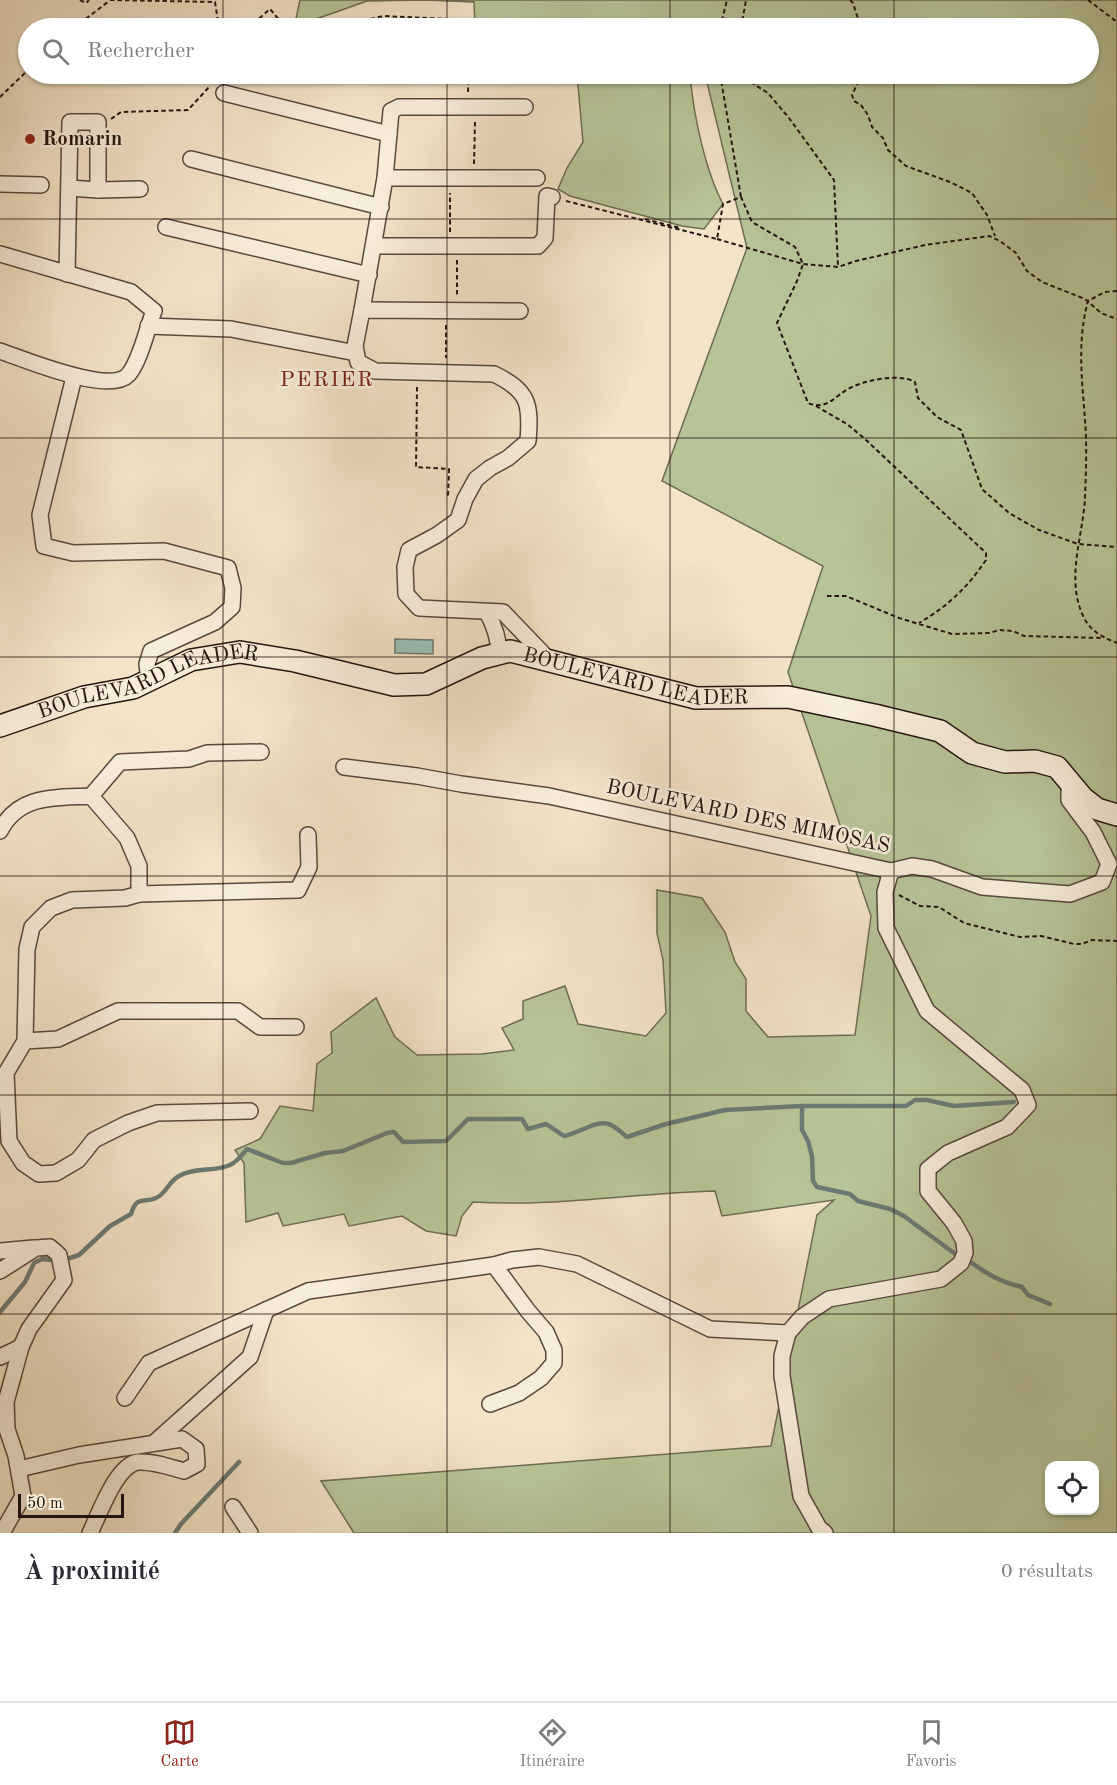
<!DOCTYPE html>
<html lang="fr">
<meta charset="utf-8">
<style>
body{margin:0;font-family:"Old Standard TT",serif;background:#f2f2f3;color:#2b2b33}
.controls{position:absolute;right:18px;bottom:18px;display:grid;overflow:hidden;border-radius:12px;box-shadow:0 2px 4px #0004}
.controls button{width:54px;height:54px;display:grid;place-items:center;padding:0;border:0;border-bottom:2px solid #e1e1e2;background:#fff;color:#2b2b33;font:30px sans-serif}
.scale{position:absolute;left:18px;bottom:15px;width:106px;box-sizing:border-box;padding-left:6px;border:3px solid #241510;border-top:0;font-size:16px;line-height:21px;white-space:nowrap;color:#241510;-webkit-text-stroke:4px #f7eddb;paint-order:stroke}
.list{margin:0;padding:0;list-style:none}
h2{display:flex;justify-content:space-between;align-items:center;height:78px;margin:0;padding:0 24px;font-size:26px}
h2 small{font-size:20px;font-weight:400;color:#7c7c81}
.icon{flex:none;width:33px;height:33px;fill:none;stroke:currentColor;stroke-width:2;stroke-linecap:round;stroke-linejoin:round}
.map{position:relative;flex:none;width:1117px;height:1533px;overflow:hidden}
.search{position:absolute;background:#fff;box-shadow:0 2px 4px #0004;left:18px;right:18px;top:18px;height:66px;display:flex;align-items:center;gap:15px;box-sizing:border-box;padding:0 21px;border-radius:33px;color:#7c7c81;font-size:22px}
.sheet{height:168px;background:#fff}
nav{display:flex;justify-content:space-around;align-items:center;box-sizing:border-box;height:84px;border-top:2px solid #e1e1e2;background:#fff;font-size:16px;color:#7c7c81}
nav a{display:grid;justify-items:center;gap:3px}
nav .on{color:#8f2418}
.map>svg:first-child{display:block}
</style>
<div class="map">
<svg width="1117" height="1533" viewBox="0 0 1117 1533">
<rect width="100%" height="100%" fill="#f3e3c7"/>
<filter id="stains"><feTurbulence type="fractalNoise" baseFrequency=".00333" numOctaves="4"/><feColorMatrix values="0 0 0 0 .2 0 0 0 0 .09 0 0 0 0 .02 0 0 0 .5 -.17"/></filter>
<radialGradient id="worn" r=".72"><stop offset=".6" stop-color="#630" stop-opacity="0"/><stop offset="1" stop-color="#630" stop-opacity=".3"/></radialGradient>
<g fill="#b7c498" stroke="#6e6c54" stroke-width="1.5" fill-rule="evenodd">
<path d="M 300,0 L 1117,0 L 1117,1533 L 354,1533 L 321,1481 L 771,1446 L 817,1215 L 834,1200 L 722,1216 L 715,1191 C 634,1193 554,1207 473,1202 L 462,1216 L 456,1236 L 426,1231 L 402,1216 L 349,1226 L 344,1214 L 283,1226 L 278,1213 L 246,1222 L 244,1163 L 235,1150 L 260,1139 L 280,1106 L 313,1111 L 317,1064 L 332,1053 L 331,1032 L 376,998 L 395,1037 L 417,1055 L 482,1054 L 514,1050 L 502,1028 L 523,1019 L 523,1001 L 565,986 L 578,1024 L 646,1036 L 666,1013 L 663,960 L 657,933 L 657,890 L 702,898 L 725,932 L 735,962 L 746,979 L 746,1011 L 768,1037 L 855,1035 L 871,916 L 788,672 L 823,566 L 662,481 L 747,248 L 705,74 L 1088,74 L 1088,28 L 491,28 L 475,27 L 474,2 L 424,0 L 367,1 L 319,18 L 295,23 ZM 1050,1466 L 1094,1466 L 1094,1510 L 1050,1510 Z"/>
<path d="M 577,74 L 690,74 C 693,113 705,170 723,204 L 704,229 L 682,226 L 570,196 L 558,189 L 567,168 L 583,142 Z"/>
</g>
<path fill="#9bbeb7" stroke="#6b7a74" stroke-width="1.5" d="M 395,639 L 433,640 L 433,654 L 395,653 Z"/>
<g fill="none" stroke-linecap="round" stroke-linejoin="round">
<g stroke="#6b7a74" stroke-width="4.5">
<path d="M 802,1106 L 802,1130 L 808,1141 L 812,1156 L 813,1181 L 817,1187 L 850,1194 L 858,1201 L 890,1209 L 904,1216 L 958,1256"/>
<path d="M 67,1259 L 79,1255 L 110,1226 L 131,1214 C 137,1195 142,1204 156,1198 C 166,1194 169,1181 179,1176 C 195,1167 214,1172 230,1165 C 236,1163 242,1155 247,1149 L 283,1163 L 291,1163 L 325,1153 L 343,1151 L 387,1133 L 394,1132 L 403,1142 L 446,1141 L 468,1119 L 522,1119 L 528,1129 L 546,1124 L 564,1136 C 578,1134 598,1118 611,1125 C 617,1128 622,1133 627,1137 L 666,1124 L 725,1110 L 802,1106 L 906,1106 L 915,1100 L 927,1100 L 954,1106 L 1014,1102"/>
<path d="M 972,1263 C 990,1276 1001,1282 1022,1287 L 1028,1295 L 1050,1304"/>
<path d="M 0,1312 L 25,1282 L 34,1263 L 42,1259 L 52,1260"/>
<path d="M 175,1533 L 181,1524 L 239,1462"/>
</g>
<g stroke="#58483e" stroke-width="18">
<g id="street">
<path d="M 224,93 L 389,134"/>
<path d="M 191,159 L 381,207"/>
<path d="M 385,178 L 537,178"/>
<path d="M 0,184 L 41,185"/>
<path d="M 69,188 L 98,190 L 140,189"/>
<path d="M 166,227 L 369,275"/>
<path d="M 375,246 L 538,246 L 545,238 L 547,196 L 552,197"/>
<path d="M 0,254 L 131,292 L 154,311 C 147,328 140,362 128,375 C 109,395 24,359 0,351"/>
<path d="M 67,274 L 70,122 L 98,122 L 98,190"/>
<path d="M 362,310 L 385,178 L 391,111 L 399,107 L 525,107"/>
<path d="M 520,311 L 362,310 L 355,346 L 358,362 L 375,371 L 494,374 C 529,391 531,404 528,441 L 508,458 L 490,468 L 476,479 L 465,499 L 458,520 L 437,535 L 409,550 L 405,567 L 406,594 L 419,608 L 503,612 L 548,659"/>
<path d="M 148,326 L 231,329 L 356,353"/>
<path d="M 74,377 L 40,515 L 44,546 L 73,553 L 164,551 L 228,568 L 233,588 L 232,607 L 215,622 L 151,651 L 147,664 L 149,680"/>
<path d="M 487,612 C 494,625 499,639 499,654"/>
<path d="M 344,767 L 417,776 L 461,784 L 549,796 L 891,871 L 912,866 L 932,869 L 982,887 L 1070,894 L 1102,882 L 1109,864 L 1093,832 L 1069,800 L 1069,791 L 1072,786"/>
<path d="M 91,796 L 120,762 L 189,759 L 207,753 L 261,752"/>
<path d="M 0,831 C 19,794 55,798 91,796 L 127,838 L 139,866 L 139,894 L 125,898 L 72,900 L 51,908 L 32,927 L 27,949 L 25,1041 L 6,1073 L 9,1141 L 23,1163 L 39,1174 L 56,1173 L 78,1160 L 94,1140 L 128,1123 L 157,1113 L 250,1111"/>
<path d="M 139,894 L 298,890 L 309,867 L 308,835"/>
<path d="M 25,1041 L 58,1039 L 118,1011 L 238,1011 L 260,1027 L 296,1027"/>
<path d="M 0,1251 L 33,1248"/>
<path d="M 0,1271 L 36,1248 L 50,1247 L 59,1255 L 64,1280 L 29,1329 L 21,1347 L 6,1402 L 7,1429 L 16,1456 L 23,1496 L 2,1533"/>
<path d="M 0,1357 L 21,1347"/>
<path d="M 125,1398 L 149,1363 L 308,1291 L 494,1265 L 512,1260 L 539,1257 L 577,1264 L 710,1329 L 788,1333"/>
<path d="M 490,1404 L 519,1393 L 541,1378 L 554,1363 L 554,1350 L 546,1332 L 528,1311 L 494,1265"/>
<path d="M 155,1442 L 250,1357 L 266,1310"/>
<path d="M 19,1469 L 79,1455 L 182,1439 L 196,1449 L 197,1464 L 184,1471 C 169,1467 154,1461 138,1462 C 116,1465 99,1515 90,1533"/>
<path d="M 233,1507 L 250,1533"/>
<path d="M 825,1533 L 819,1528 L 801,1496 L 782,1376 L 782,1356 L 788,1333 L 802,1317 L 829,1299 L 941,1279 L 961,1263 L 965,1253 L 964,1241 L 954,1223 L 928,1191 L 928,1169 L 948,1153 L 1007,1127 L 1028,1105 L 1022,1090 L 927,1011 L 886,928 L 885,892 L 891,871"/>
</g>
</g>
<g stroke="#241510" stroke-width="24">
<g id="secondary">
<path id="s1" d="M 0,726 L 84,697 L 133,688 L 191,660 L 240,652 L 295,661 L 394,685 L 426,684 L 482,658 L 510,651 L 696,698 L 788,697 L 874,715 L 940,731 L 972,753 L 1005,762 L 1035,761 L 1057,767 L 1083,798 L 1097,809 L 1117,815"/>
</g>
</g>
<g stroke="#241510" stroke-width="2" stroke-dasharray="4.5 3" stroke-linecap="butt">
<path d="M 80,0 L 86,3 L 89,0"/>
<path d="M 110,0 L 215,2 L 219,28"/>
<path d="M 850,0 L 853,3 L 861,28"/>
<path d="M 1088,0 L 1117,22"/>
<path d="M 74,28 L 109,1"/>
<path d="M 233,28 L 238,23 L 254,23 L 270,9 L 286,28"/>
<path d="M 334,28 L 383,16 L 471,20 L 470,28"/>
<path d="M 720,28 L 727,0"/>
<path d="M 741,28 L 746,0"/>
<path d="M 720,74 L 741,197"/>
<path d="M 751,74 L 752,83 L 768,93 L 789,118 L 834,180 L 838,267"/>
<path d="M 862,74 L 852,95 L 854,101 L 861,105 L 868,115 L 872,127 L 883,138 L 888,150 L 906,166 L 950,182 L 972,193 L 987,215 L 995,236"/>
<path d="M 216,80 L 223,74"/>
<path d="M 468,92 L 469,74"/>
<path d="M 0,97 L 28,70"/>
<path d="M 111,119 L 121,112 L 188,110 L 210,86"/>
<path d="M 474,164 L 475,122"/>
<path d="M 566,201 L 717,239 L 723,204 L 741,197 L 752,222 L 795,247 L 803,264 L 797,281 L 777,323 L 808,403 C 828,411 835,395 850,388 C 866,380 899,373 915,382 L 918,398 L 937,417 L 961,430 L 982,489 L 1009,513 L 1039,530 L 1078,544 L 1117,547"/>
<path d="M 645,219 L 680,228"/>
<path d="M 450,232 L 450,193"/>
<path d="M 717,239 L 803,264 L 838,267 L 856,261 L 925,245 L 989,236 L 1000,241 L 1016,253 L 1027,271 L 1042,282 L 1085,299 L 1101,313 L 1117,319"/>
<path d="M 457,260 L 457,297"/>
<path d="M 1117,291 L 1105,292 L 1088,301 C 1077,341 1082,379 1085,420 C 1087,445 1086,472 1085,498 C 1083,535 1067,575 1081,611 C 1088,630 1100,636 1117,643"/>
<path d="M 446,325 L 446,358"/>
<path d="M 417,387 L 416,467 L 449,469 L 448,495 L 451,495"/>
<path d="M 816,406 L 847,424 L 865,439 L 986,553 L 986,560 C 967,588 948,606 919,623"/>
<path d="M 827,596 L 846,596 L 899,618 L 952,634 L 989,633 L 999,630 L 1013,631 L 1024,636 L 1103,638"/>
<path d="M 899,895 L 920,906 L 939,907 L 964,923 L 1020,937 L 1041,936 L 1074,944 L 1082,944 L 1092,940 L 1117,941"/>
</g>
<use href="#street" stroke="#f7eddb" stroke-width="15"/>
<use href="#secondary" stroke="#f7eddb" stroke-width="21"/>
</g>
<path fill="none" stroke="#241510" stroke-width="1.5" stroke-opacity="0.55" d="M 223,0 L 223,28M 447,0 L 447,28M 670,0 L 670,28M 894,0 L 894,28M 223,74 L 223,1533M 447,74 L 447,1533M 670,74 L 670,1533M 894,74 L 894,1533M 0,219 L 1117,219M 0,438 L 1117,438M 0,657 L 1117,657M 0,876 L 1117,876M 0,1095 L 1117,1095M 0,1314 L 1117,1314"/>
<circle fill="#8f2418" stroke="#f7eddb" stroke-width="2" cx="30" cy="139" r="6"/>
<g text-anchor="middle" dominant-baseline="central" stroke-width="5" stroke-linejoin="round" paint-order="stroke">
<g font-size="21" font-weight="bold" fill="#241510" stroke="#f7eddb" text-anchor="start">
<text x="42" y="139">Romarin</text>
</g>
<g font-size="21" fill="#241510" stroke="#f7eddb">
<text stroke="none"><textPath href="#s1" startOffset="662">BOULEVARD LEADER</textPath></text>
<text stroke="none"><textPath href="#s1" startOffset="156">BOULEVARD LEADER</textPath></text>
<text transform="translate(748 817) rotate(12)">BOULEVARD DES MIMOSAS</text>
</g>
<g font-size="22" letter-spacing="1.5" fill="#7a1f14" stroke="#f7eddb">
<text x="327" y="380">PERIER</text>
</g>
</g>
<rect width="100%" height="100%" filter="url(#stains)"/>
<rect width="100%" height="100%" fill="url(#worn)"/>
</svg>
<div class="controls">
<button><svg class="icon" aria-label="locate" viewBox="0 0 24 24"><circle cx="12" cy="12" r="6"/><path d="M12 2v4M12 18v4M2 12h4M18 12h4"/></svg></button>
</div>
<div class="scale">50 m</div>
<div class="search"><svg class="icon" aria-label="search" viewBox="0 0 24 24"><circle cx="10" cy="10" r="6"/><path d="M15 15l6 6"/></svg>Rechercher</div>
</div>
<section class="sheet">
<h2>À proximité<small>0 résultats</small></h2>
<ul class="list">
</ul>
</section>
<nav>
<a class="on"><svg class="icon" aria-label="map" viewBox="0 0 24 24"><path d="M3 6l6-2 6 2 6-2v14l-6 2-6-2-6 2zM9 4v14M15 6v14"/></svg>Carte</a>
<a><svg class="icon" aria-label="directions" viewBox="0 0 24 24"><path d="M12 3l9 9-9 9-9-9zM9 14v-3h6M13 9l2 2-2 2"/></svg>Itinéraire</a>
<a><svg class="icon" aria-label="saved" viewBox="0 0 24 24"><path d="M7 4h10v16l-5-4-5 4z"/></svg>Favoris</a>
</nav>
